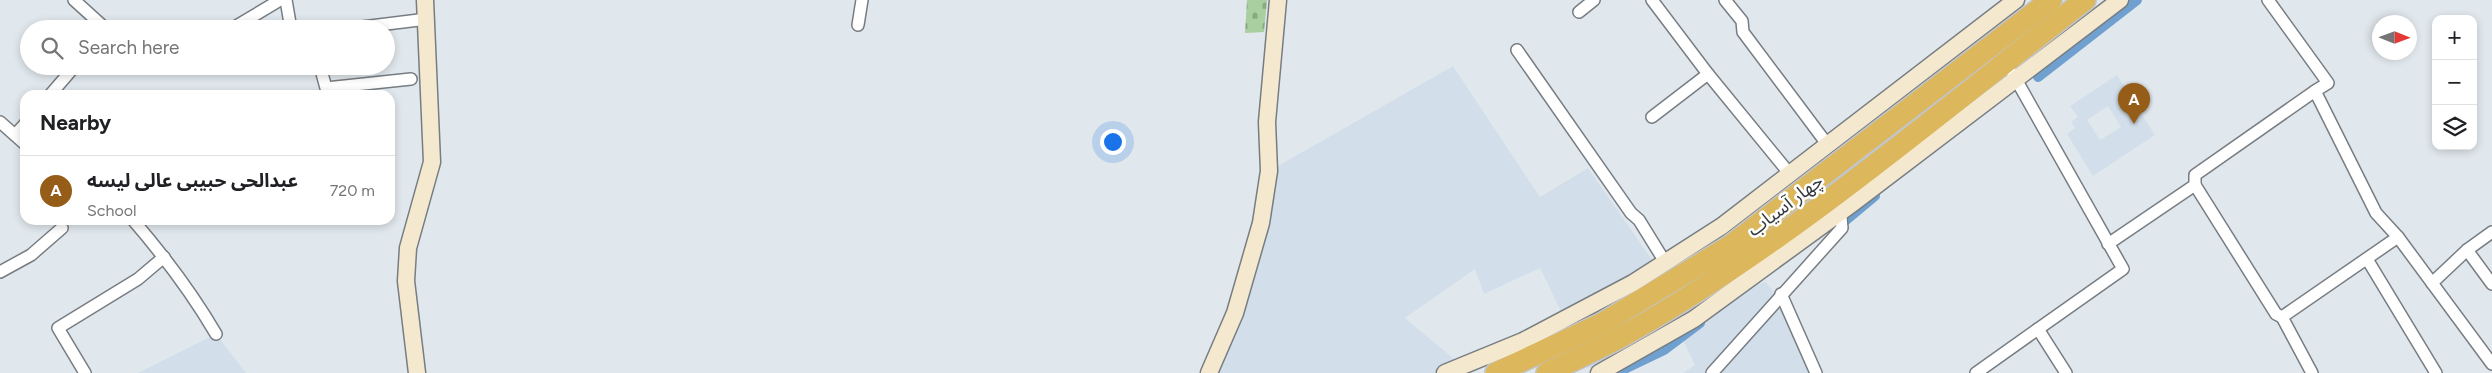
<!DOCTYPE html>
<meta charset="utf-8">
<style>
body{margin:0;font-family:Figtree,"Noto Sans Arabic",sans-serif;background:#f2f2f2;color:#202124}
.controls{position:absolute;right:15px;top:15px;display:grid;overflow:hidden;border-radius:10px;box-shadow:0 2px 8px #0003}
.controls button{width:45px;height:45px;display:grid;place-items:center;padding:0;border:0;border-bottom:1px solid #e0e0e0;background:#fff;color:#202124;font:25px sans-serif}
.compass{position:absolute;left:2372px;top:15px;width:45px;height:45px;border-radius:50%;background:#fff;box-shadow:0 2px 8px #0003;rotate:91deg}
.you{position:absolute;left:1112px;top:141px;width:18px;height:18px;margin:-12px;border:4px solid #fff;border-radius:50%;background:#1a73e8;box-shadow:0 0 0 8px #1a73e833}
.badge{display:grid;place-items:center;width:32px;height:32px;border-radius:50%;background:#955d17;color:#fff;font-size:16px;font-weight:700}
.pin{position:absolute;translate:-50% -41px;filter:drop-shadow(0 1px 2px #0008)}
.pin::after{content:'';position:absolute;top:26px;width:18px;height:15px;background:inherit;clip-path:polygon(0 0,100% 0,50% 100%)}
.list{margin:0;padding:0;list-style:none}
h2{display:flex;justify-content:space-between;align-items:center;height:65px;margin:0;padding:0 20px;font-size:21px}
h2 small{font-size:16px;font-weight:400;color:#757577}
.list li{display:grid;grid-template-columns:32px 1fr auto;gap:15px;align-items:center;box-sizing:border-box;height:70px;padding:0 20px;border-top:1px solid #e0e0e0}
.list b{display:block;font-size:19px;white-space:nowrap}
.list p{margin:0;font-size:16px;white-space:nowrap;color:#757577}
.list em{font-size:16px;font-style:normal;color:#757577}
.icon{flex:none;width:28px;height:28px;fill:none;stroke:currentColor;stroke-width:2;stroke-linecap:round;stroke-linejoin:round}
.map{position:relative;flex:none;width:2492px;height:373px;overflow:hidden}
.search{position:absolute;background:#fff;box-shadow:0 2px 8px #0003;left:20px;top:20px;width:375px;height:55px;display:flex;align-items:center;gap:12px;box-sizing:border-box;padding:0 18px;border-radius:28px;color:#757577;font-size:19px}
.panel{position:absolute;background:#fff;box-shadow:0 2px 8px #0003;left:20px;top:90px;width:375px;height:135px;border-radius:15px}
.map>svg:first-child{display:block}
</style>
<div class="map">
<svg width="2492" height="373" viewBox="0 0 2492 373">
<defs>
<pattern id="cemetery-stones" width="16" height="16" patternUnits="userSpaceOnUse" patternTransform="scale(1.25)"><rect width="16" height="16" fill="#a9ce9f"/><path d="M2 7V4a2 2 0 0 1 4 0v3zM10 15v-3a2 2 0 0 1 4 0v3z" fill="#8aa883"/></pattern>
</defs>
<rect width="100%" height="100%" fill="#e1e8ed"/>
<g fill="#d2dfea" fill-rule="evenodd">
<path d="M 1453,66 L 1540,197 L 1588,168 L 1683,304 L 1766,282 L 1786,307 L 1811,373 L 1683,373 L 1695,365 L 1675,324 L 1589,369 L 1540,268 L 1484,294 L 1475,269 L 1405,318 L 1471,373 L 1209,373 L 1269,171 Z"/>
<path d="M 2117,75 L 2155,135 L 2093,176 L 2067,134 L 2075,128 L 2071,122 L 2078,117 L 2070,106 ZM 2108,106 L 2121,127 L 2100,140 L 2087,120 Z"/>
<path d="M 216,334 L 246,373 L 138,373 Z"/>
</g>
<path fill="url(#cemetery-stones)" d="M 1247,0 L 1267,0 L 1264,32 L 1245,33 Z"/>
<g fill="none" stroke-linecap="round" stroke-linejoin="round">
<g stroke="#6fa0cf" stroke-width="10">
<path d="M 2038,77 L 2137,0"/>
<path d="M 1845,221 L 1875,196"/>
<path d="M 1616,373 L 1664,350 L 1700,323"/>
</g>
<g stroke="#777d82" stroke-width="14">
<g id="street">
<path d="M 74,0 L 106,29"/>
<path d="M 286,0 L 291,29"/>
<path d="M 1652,0 L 1708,74 L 1789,173"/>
<path d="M 1725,0 L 1742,21 L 1743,32 L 1827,144"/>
<path d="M 2268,0 L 2328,83 L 2315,91 L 2376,213 L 2398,237 L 2492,364"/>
<path d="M 1579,12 L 1594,0"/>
<path d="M 858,25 L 862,0"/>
<path d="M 233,28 L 280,0"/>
<path d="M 346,29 L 427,19"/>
<path d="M 1517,50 L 1631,213 L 1639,220 L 1665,262"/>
<path d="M 320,66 L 326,88 L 411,79"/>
<path d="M 2013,74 L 2123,269 L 2038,329"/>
<path d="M 50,95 L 75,66"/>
<path d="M 1652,117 L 1708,74"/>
<path d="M 0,122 L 25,144"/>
<path d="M 15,135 L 25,124"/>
<path d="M 2195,185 L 2276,314 L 2282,317 L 2398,237"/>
<path d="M 133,220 C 164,256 192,293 216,334"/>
<path d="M 2108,244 L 2195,185 L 2195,175 L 2315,91"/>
<path d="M 2467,250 L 2492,284"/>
<path d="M 2367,259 L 2436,373"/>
<path d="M 0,272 L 31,255 L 62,228"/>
<path d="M 2432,283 L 2467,250 L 2492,232"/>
<path d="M 1781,294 L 1816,373"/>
<path d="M 2282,317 L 2312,373"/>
<path d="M 85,373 L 58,328 L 138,279 L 164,257"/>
<path d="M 1712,373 L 1842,228 L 1840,207"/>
<path d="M 1976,373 L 2038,329 L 2066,373"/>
</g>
</g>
<g stroke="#777d82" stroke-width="19">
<g id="secondary">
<path d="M 417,373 L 406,281 L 408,248 L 432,162 L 425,0"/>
<path d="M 1209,373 L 1235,313 L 1261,223 L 1269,171 L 1267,122 L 1278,0"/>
<path d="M 1445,373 L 1523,341 L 1633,283 L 1722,226 L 2016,0"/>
<path d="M 1599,373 L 1694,319 L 1853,203 L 2120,0"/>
</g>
</g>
<g stroke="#c3c4c4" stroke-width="24">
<g id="highway">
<path d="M 1496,373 L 1603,323 L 1730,246 L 2051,0"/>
<path d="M 1547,373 C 1571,361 1596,350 1619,338 C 1785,246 1935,116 2085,0"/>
</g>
</g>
<use href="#street" stroke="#fff" stroke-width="11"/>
<use href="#secondary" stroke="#f4e9ce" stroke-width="16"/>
<use href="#highway" stroke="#dcb75b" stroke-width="21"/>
</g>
<g text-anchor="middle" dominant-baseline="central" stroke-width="5" stroke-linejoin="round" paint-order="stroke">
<g font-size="19" fill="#373a3c" stroke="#fff">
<text transform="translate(1785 205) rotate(-37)">چهار آسیاب</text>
</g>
</g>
</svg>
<div class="controls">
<button>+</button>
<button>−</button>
<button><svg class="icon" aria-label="layers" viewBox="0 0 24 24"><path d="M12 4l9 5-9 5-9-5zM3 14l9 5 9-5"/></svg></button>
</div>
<svg class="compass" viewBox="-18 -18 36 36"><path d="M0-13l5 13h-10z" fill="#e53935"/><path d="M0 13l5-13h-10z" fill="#757577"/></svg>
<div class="you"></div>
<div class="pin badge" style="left:2134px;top:124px">A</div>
<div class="search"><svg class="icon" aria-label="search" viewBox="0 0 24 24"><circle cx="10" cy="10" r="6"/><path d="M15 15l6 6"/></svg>Search here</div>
<section class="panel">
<h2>Nearby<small></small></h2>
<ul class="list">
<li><span class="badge">A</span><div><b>عبدالحی حبیبی عالی لیسه</b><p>School</p></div><em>720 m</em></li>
</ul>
</section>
</div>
